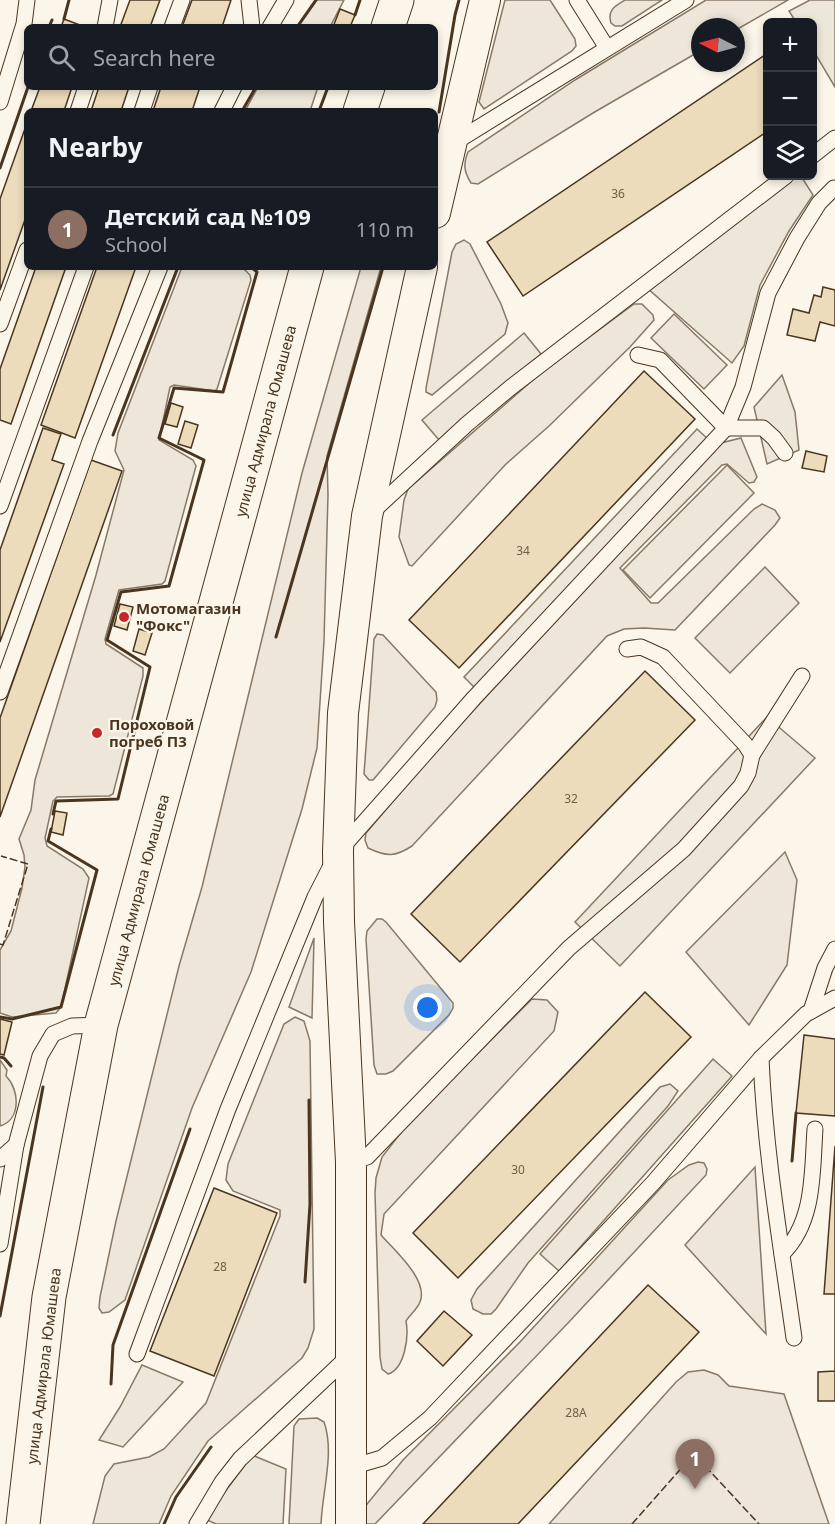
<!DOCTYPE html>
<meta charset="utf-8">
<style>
body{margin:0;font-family:"Noto Sans",sans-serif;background:#242831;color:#f1f3f6}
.controls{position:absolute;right:18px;top:18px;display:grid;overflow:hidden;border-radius:9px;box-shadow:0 3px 9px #0003}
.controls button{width:54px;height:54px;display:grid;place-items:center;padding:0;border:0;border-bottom:2px solid #363941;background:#171b24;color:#f1f3f6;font:30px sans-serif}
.compass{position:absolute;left:691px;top:18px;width:54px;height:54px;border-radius:50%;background:#171b24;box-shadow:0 3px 9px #0003;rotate:276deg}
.you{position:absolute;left:428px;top:1008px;width:21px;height:21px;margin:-15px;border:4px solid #fff;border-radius:50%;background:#1a73e8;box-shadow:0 0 0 9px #1a73e833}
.badge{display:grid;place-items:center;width:39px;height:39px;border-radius:50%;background:#c62828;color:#fff;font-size:20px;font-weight:700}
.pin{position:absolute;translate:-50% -50px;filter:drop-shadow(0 2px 3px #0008)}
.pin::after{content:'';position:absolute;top:32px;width:21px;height:18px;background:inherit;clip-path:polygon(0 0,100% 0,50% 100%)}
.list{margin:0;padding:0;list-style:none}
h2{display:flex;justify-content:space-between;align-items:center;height:78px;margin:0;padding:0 24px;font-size:26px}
h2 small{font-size:20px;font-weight:400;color:#9ea1a6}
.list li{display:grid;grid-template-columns:39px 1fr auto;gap:18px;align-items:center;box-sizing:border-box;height:84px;padding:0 24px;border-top:2px solid #363941}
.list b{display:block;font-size:22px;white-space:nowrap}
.list p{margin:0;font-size:20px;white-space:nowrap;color:#9ea1a6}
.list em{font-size:20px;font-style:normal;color:#9ea1a6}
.icon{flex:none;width:33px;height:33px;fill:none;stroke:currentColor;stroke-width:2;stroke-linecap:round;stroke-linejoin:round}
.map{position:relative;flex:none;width:835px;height:1524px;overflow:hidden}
.search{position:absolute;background:#171b24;box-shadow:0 3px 9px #0003;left:24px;top:24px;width:414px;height:66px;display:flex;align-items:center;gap:15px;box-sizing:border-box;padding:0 21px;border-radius:9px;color:#9ea1a6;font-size:22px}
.panel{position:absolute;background:#171b24;box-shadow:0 3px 9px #0003;left:24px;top:108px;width:414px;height:162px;border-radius:9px}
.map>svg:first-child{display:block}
</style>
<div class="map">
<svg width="835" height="1524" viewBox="0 0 835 1524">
<rect width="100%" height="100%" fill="#fbf6e9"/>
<g fill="#ede6d9" stroke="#887966" stroke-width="1.5">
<path d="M 317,0 L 344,0 L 330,27 L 298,27 Z"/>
<path d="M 505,0 L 550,0 L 575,39 L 576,46 L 572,51 L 484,109 L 479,102 Z"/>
<path d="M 625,0 L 662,0 L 622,26 L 615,26 L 611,23 C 607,10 615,6 625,0 Z"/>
<path d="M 706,0 L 788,0 L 736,30 L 736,27 L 700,27 L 700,51 L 593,113 L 478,184 L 471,183 C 464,172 463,164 468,152 L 575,80 Z"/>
<path d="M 258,87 L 318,87 L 310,111 L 245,111 Z"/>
<path d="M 464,240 L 470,244 L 501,304 L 508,323 L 505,334 L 432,395 L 426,392 L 426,388 L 452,252 L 456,244 Z"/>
<path d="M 182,267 L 242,267 L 250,275 L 251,280 L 217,389 L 215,391 L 174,385 L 170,387 L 159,440 L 193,460 L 196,466 L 165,581 L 162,584 L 119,590 L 105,639 L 106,644 L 143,668 L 143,676 L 113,794 L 109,796 L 57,797 L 53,801 L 45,838 L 47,846 L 83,869 L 89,878 L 61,1007 L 56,1013 L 12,1017 L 0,1013 L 0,950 L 11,931 L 22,888 L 25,867 L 24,855 L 19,839 L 31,810 L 35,780 L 96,575 L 124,470 L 115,451 L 118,433 Z"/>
<path d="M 361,267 L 381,267 L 327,456 L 328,495 L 324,641 L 317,748 L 302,809 L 251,972 L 192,1108 L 125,1300 L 109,1312 L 102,1313 L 99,1308 L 100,1297 L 116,1221 L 179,966 L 202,887 L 302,473 Z"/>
<path d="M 634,304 L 642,304 L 653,315 L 654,320 L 630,347 L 549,426 L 505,465 L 412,566 L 409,565 L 399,537 L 404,500 L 408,489 L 542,372 Z"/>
<path d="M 674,314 L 727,365 L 704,389 L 651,338 Z"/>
<path d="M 741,438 L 757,477 L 754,482 L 749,483 L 727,464 L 722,465 L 620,568 L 651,603 L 658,603 L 754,509 L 762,504 L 775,510 L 780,518 L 775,525 L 675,630 L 644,628 L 624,629 L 607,636 L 412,846 C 395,857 387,857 368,848 L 365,840 L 366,833 L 433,754 L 721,443 Z"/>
<path d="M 765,567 L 799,603 L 730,673 L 695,638 Z"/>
<path d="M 377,634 L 383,635 L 436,692 L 437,700 L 435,707 L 373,780 L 369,780 L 364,774 L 374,639 Z"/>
<path d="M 785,852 L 797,880 L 787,965 L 749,1025 L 686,952 Z"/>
<path d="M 377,919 L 382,919 L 386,922 L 453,1003 L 453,1008 L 449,1015 L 393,1071 L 386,1074 L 377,1074 L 374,1065 L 366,939 L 367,931 Z"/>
<path d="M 532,999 L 547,1000 L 558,1012 L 554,1031 L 384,1214 L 381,1235 C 394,1250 429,1280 420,1302 C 418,1308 410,1315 406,1321 C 409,1336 405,1369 388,1374 L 382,1369 L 380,1357 L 375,1193 L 376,1178 L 382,1157 L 410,1121 Z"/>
<path d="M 295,1017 L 304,1021 L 310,1041 L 314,1329 L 308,1348 L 302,1358 L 208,1441 L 171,1496 L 159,1524 L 93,1524 L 105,1476 L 114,1464 L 149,1457 L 164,1449 L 206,1403 L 280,1216 L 280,1210 L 233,1191 L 226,1180 L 228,1164 L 284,1024 Z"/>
<path d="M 0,1060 L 7,1070 L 6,1076 C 20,1090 21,1120 0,1126 Z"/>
<path d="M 670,1084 L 678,1091 L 668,1106 L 528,1263 L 496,1309 L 491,1314 L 483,1314 L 473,1309 L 471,1300 L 477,1289 L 660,1087 Z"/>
<path d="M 698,1162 L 704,1163 L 707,1169 L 706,1175 L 568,1323 L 375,1524 L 361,1524 L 363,1509 L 403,1460 L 520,1342 L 668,1180 L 689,1165 Z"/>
<path d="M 755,1167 L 766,1334 L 685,1245 Z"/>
<path d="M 704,1370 L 718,1375 L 729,1386 L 784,1394 L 829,1524 L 549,1524 L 676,1382 L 688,1372 Z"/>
<path d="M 317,1418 L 324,1422 C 335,1452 322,1493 321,1524 L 289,1524 L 294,1426 L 299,1419 Z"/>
</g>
<g fill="#ede7d9" stroke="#887966" stroke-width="1.5">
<path d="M 810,0 L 835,0 L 835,87 L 813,50 L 812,22 L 796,22 L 789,11 Z"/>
<path d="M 795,176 L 801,176 L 813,195 L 789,231 L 760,285 L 744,346 L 732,363 L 646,287 Z"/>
<path d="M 524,333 L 541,354 L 439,440 L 422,420 Z"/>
<path d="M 782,375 L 795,412 L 799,450 L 767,464 L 754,407 Z"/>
<path d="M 697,429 L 710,441 L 476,689 L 464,677 Z"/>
<path d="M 727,465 L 754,493 L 650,598 L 623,570 Z"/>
<path d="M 767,717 L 815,758 L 620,966 L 575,922 Z"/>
<path d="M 314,938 L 312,1018 L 289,1007 Z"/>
<path d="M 713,1059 L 732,1076 L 559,1271 L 540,1254 Z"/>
<path d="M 142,1365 L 183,1382 L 123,1447 L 99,1440 L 120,1407 Z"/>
<path d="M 252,1455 L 286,1469 L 283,1524 L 216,1524 L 205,1519 Z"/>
</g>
<g fill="#ecdcbc" stroke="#4a3520" stroke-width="1.5">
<path d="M 130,0 L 160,0 L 150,27 L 120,27 Z"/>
<path d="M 192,0 L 231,0 L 222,27 L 182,27 Z"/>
<path d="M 340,9 L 355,15 L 350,27 L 333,27 Z"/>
<path d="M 64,19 L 85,27 L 61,27 Z"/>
<path d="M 768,53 L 768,131 L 523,296 L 487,242 Z"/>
<path d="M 40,87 L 72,87 L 64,111 L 31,111 Z"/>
<path d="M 99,87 L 129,87 L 121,111 L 91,111 Z"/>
<path d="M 161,87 L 200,87 L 192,111 L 153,111 Z"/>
<path d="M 27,123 L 27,214 L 0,290 L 0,199 Z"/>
<path d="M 36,267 L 66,267 L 11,424 L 0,420 L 0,369 Z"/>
<path d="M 97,267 L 136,267 L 75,438 L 41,425 Z"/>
<path d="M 823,287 L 835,290 L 835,326 L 820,322 L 815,341 L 787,335 L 793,309 L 809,313 L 814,295 L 821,297 Z"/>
<path d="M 644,371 L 695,419 L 459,668 L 409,620 Z"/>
<path d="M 171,403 L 183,407 L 177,427 L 165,424 Z"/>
<path d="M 185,421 L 198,425 L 191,448 L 178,444 Z"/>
<path d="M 43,428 L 61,434 L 52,460 L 64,464 L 0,642 L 0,550 Z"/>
<path d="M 806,451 L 827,456 L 824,472 L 802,468 Z"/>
<path d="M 91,460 L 122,471 L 0,817 L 0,718 Z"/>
<path d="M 120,604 L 133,607 L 127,630 L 114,626 Z"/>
<path d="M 139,629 L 152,633 L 145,655 L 133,651 Z"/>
<path d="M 645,671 L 695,720 L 460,962 L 411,914 Z"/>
<path d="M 55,811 L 67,813 L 63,835 L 51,832 Z"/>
<path d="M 645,992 L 691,1037 L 458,1278 L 413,1233 Z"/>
<path d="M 0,1019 L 12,1022 L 4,1055 L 0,1054 Z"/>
<path d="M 804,1035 L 835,1039 L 835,1116 L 796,1113 Z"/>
<path d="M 835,1146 L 835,1401 L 818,1401 L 818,1372 L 835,1371 L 835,1294 L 824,1294 Z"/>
<path d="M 214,1188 L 277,1213 L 214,1376 L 150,1351 Z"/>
<path d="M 648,1285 L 699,1332 L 518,1524 L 423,1524 Z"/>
<path d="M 444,1311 L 472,1335 L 443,1366 L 417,1341 Z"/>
</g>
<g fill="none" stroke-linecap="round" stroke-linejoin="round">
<g stroke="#4a3520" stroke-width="17">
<g id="service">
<path d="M 249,0 L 252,27"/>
<path d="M 577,0 L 607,48"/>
<path d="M 105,27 L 110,0"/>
<path d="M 172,27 L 182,0"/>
<path d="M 270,27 L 286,0"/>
<path d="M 0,102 L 24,24 L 27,0"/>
<path d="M 78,111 L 86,87"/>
<path d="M 142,111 L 150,87"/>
<path d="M 222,111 L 234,87"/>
<path d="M 452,144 L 686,0"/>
<path d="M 812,156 L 835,138"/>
<path d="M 0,324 L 27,250"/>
<path d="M 785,453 L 774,438 L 763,428 L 726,428 L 743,387 L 768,293 L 797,238 L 819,203 L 834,188"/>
<path d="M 0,506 L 86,267"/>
<path d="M 372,512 L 467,424 L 510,388 L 786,176"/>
<path d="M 0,692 L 90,441 L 160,267"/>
<path d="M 752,755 L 802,676"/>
<path d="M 811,1011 L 825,968 L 835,949"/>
<path d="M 761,1058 C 765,1153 781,1245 794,1338"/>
<path d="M 0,1159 L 16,1145 L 40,1056 L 53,1034 L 72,1026 L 101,1025"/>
<path d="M 351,1162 L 367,1157 L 569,948 L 684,849 L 741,786 L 748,773 L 752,755 L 745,744 L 663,657 L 641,647 L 627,649"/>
<path d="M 0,1244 L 16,1145"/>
<path d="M 782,1254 C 815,1222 812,1172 815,1129"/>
<path d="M 137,1354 L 228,1109 L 315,897 L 338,852 L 474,698 L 726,428 L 660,360 L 638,355"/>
<path d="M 351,1467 L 382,1458 L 430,1418 L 653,1183 L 761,1058 L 806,1014 L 835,998"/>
<path d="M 197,1524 L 222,1482 L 240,1459 L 350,1355"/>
</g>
</g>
<g stroke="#4a3520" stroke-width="32">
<g id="minor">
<path d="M 435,213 L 485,0"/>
<path d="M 351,1524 L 351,1162 L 339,922 L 338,852 L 343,713 L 367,516 L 422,267"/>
</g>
</g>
<g stroke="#4a3520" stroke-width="35">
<g id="primary">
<path d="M 388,27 L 397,0"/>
<path d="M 360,111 L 368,87"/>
<path d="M 23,1524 L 49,1297 L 101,1025 L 307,267"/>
</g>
</g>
<use href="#service" stroke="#fbf6e9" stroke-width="15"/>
<use href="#minor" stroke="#fbf6e9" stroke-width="30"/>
<use href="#primary" stroke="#fbf6e9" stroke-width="33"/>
<g stroke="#4a3520" stroke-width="1.5" stroke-dasharray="8 3" stroke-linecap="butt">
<path d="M 0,944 L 3,945 L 28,864 L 1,856"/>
<path d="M 632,1524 L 694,1454 L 759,1524"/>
</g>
<g stroke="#4a3520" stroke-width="3">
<path d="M 355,15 L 360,0"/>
<path d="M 64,19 L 69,0"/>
<path d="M 49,27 L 52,20"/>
<path d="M 297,27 L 316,0"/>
<path d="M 242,111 L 256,87"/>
<path d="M 319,111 L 328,87"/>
<path d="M 439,112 L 455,15 L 459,0"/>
<path d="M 0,168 L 28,87"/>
<path d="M 113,435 L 178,267"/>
<path d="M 276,637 L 383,267"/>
<path d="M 53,814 L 56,801 L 118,799 L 150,667 L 107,640 L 121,592 L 169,586 L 204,460 L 159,438 L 174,388 L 223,392 L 257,272 L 251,267"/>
<path d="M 0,1017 L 12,1019 L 61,1007 L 97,870 L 48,841 L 51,829"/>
<path d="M 0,1057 L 4,1058 L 11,1066"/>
<path d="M 792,1161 L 796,1113"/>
<path d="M 305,1282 L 310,1204 L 309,1100"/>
<path d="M 0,1316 L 43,1087"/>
<path d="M 111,1384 L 113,1345 L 190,1129"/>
<path d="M 164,1524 L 176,1497 L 211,1447"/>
</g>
</g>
<g fill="#c62828" stroke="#fbf6e9" stroke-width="2">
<circle cx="124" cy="617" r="6"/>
<circle cx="97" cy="733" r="6"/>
</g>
<g text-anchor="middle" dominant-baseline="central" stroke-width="4.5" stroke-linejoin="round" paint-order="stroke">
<g font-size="12" fill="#725f47">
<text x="618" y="193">36</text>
<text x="523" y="550">34</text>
<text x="571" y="798">32</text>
<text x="518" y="1169">30</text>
<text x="220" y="1266">28</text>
<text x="576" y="1412">28А</text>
</g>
<g font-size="15" fill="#4a3520" stroke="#fbf6e9">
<text transform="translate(265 421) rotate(-75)">улица Адмирала Юмашева</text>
<text transform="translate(138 890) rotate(-75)">улица Адмирала Юмашева</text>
<text transform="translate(43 1366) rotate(-83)">улица Адмирала Юмашева</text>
</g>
<g font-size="15" font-weight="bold" fill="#4a3520" stroke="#fbf6e9" text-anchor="start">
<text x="136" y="608">Мотомагазин<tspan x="136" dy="17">"Фокс"</tspan></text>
<text x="109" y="724">Пороховой<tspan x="109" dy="17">погреб П3</tspan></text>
</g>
</g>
</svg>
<div class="controls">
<button>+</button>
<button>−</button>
<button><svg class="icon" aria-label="layers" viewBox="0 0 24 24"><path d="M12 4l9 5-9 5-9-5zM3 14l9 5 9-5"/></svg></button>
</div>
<svg class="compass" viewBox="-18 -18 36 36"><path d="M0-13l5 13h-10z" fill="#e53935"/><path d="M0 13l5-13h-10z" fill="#9ea1a6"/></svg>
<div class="you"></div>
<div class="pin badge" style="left:695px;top:1489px;background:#8d6e63">1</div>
<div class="search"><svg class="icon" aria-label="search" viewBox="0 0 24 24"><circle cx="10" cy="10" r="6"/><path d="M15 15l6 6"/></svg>Search here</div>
<section class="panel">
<h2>Nearby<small></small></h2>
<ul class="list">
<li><span class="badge" style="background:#8d6e63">1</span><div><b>Детский сад №109</b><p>School</p></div><em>110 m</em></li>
</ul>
</section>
</div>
